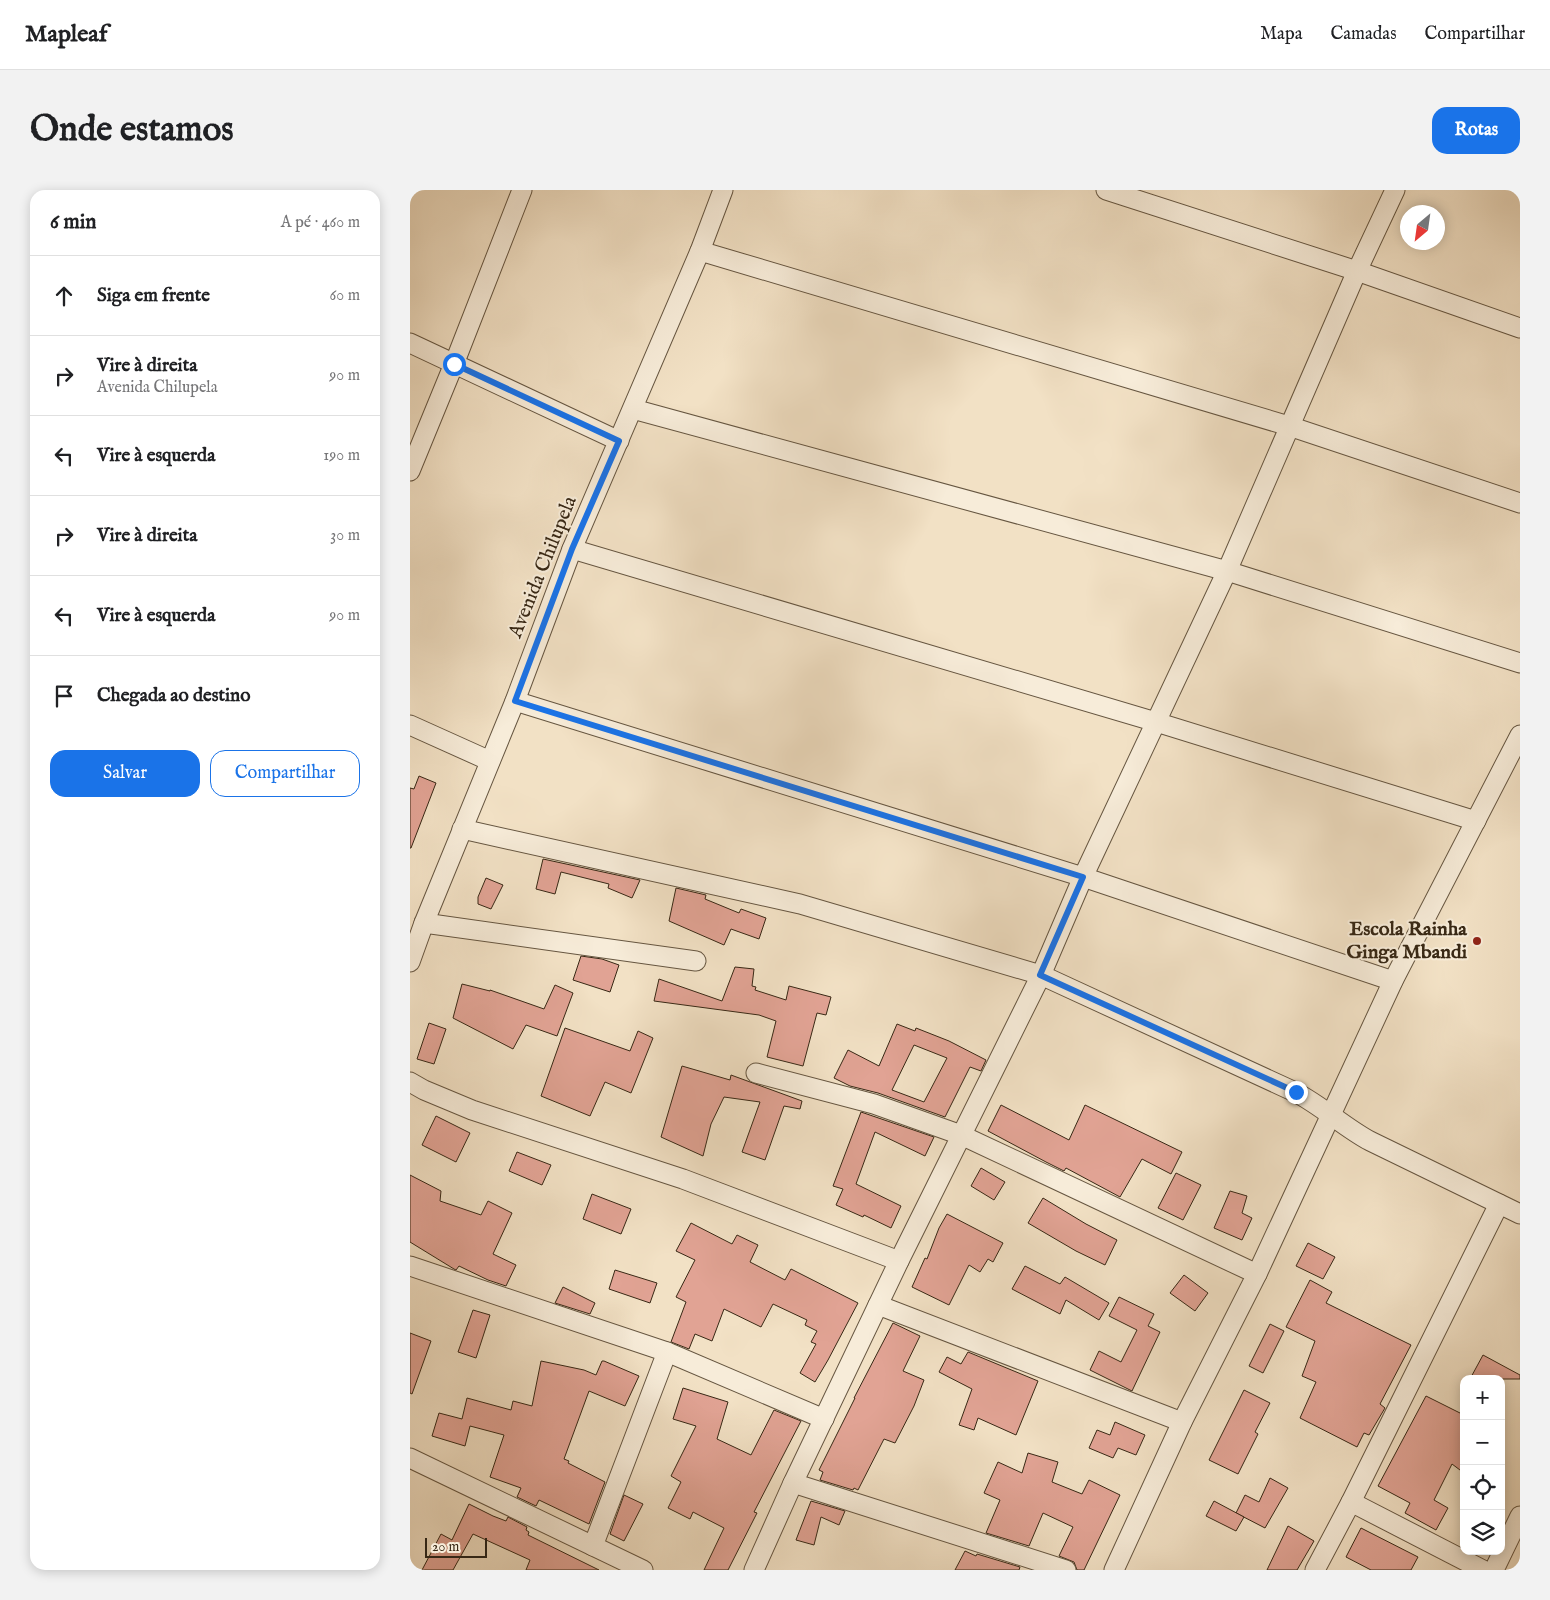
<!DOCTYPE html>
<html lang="pt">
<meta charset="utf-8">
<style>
body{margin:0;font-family:"IM FELL English",serif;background:#f2f2f2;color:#202124}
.controls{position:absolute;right:15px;bottom:15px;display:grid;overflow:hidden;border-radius:10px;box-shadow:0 2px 12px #0003}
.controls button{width:45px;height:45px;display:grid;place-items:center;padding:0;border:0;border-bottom:1px solid #e0e0e0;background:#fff;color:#202124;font:25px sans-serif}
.compass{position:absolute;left:990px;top:15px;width:45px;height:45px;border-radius:50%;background:#fff;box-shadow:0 2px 12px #0003;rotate:209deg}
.scale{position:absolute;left:15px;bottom:12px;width:62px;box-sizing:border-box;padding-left:5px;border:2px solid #382815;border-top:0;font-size:14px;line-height:18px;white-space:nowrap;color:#382815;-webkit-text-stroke:4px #f7ecd9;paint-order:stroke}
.stop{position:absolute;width:15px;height:15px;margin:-11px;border:4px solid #1a73e8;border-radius:50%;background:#fff}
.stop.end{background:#1a73e8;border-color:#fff;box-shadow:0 1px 5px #0008}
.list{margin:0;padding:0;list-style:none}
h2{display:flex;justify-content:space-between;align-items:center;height:65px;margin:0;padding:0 20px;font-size:21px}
h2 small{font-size:16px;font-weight:400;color:#757577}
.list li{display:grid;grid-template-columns:32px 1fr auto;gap:15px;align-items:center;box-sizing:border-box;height:80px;padding:0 20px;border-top:1px solid #e0e0e0}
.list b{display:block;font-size:19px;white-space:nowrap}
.list p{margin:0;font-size:16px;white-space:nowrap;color:#757577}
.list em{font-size:16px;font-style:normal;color:#757577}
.actions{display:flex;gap:10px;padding:15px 20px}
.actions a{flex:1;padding:11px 0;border:1px solid #1a73e8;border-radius:15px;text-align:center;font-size:18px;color:#1a73e8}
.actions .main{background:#1a73e8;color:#fff}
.icon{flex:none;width:28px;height:28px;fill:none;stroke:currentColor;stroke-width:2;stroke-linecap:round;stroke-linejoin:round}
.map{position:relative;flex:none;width:1110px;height:1380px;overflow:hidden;border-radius:15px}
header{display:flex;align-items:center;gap:30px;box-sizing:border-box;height:70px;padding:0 25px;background:#fff;border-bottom:1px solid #e0e0e0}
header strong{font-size:24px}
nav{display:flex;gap:28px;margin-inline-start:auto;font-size:18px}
.intro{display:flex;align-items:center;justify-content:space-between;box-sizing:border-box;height:120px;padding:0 30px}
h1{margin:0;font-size:35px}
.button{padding:12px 22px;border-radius:15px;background:#1a73e8;color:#fff;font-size:18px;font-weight:700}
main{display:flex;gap:30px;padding:0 30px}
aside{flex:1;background:#fff;border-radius:15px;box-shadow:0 2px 12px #0003}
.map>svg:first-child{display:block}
</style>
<header>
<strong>Mapleaf</strong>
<nav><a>Mapa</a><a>Camadas</a><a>Compartilhar</a></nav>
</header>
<div class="intro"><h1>Onde estamos</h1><a class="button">Rotas</a></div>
<main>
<aside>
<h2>6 min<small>A pé · 460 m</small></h2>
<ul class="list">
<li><svg class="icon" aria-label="ahead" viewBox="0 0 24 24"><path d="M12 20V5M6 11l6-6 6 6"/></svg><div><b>Siga em frente</b></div><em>60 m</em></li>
<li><svg class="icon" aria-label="right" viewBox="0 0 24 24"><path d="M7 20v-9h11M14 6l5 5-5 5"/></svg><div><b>Vire à direita</b><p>Avenida Chilupela</p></div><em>90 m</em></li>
<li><svg class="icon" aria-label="left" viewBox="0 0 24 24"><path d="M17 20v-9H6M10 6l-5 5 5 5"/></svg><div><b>Vire à esquerda</b></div><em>190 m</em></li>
<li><svg class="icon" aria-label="right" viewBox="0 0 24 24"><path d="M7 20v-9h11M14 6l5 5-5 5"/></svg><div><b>Vire à direita</b></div><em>30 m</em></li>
<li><svg class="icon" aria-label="left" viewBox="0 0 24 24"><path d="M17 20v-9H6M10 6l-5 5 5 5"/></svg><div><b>Vire à esquerda</b></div><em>90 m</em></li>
<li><svg class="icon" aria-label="arrive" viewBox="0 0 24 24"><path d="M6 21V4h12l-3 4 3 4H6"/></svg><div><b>Chegada ao destino</b></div></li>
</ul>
<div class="actions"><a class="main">Salvar</a><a>Compartilhar</a></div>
</aside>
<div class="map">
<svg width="1110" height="1380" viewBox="0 0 1110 1380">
<rect width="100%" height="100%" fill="#f2e1c5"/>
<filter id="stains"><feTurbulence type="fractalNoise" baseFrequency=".004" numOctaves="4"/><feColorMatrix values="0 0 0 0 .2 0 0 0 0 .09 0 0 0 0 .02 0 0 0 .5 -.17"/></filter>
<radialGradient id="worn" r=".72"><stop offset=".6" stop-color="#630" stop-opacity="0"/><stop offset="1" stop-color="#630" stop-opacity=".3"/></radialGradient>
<g fill="#e1a394" stroke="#382815" fill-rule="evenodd">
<path d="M 9,586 L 26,593 L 1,658 L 0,658 L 0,598 L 4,599 Z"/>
<path d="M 133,669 L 230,690 L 222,708 L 198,698 L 199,694 L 151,682 L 145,704 L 126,699 Z"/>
<path d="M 76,688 L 93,695 L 81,719 L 68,714 L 68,707 Z"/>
<path d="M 266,698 L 296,705 L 295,709 L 329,723 L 331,719 L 356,728 L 349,749 L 321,739 L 314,755 L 259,731 Z"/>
<path d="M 171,766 L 192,769 L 209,775 L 200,802 L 163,790 Z"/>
<path d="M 325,777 L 344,779 L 342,796 L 346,797 L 345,800 L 376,810 L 379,796 L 421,807 L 416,825 L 407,823 L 393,876 L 357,867 L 366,831 L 349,825 L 244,811 L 249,789 L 312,811 Z"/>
<path d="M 52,794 L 80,801 L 80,800 L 134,819 L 145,795 L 163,803 L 147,846 L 116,835 L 103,859 L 43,828 Z"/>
<path d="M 19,833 L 36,839 L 24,874 L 7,869 Z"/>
<path d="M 487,834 L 505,841 L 506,838 L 539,851 L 576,870 L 571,881 L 560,877 L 535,927 L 468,903 L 440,896 L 424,888 L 438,860 L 469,876 ZM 504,855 L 537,868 L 514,912 L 482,900 Z"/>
<path d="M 155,838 L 220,861 L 228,841 L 243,848 L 221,903 L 195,892 L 180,926 L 131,906 Z"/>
<path d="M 272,876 L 320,890 L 321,885 L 392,911 L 390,919 L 374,916 L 355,970 L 332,962 L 350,912 L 314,907 L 301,934 L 293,966 L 251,947 Z"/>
<path d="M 591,915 L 659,950 L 675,915 L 772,962 L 761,984 L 732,969 L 710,1007 L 656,978 L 654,981 L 636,972 L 578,941 Z"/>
<path d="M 451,922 L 524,947 L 515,966 L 465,942 L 446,994 L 491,1016 L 481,1038 L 454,1025 L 453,1027 L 426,1015 L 433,999 L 423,996 Z"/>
<path d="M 26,926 L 60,943 L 46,972 L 12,955 Z"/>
<path d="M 107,962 L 141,975 L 132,995 L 99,981 Z"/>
<path d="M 571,978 L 595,992 L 584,1010 L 561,996 Z"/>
<path d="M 766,983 L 791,995 L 773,1030 L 748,1018 Z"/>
<path d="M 0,985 L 31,1001 L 30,1011 L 71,1025 L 78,1011 L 102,1023 L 83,1064 L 106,1075 L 96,1096 L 78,1090 L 49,1076 L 46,1080 L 44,1079 L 0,1052 Z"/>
<path d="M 820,1001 L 837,1006 L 832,1023 L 842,1028 L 832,1050 L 804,1038 Z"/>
<path d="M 182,1004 L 221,1019 L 211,1044 L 173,1029 Z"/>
<path d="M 633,1008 L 676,1034 L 707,1050 L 695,1075 L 666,1061 L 618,1033 Z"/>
<path d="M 537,1024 L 593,1053 L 583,1072 L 578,1069 L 570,1082 L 559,1075 L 539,1115 L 502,1097 L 515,1068 L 517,1069 L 529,1038 Z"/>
<path d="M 281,1033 L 322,1054 L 327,1045 L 348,1055 L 340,1072 L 375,1090 L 381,1079 L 448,1113 L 418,1170 L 405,1192 L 390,1183 L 406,1154 L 401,1152 L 407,1141 L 395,1135 L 397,1130 L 363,1114 L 351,1137 L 314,1119 L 302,1151 L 285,1144 L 279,1159 L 261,1152 L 276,1112 L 266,1107 L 285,1070 L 266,1061 Z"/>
<path d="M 898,1053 L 925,1067 L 913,1089 L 886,1076 Z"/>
<path d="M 615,1076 L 650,1094 L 655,1087 L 699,1113 L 689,1130 L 656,1110 L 650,1124 L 602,1099 Z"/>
<path d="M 205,1080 L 247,1093 L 240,1113 L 199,1099 Z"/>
<path d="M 774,1085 L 798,1103 L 785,1121 L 760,1103 Z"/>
<path d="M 900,1090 L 922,1102 L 916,1113 L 1001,1155 L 970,1214 L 975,1218 L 959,1245 L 954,1243 L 947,1257 L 890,1228 L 906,1192 L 892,1186 L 905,1151 L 876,1137 Z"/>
<path d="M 153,1097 L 185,1113 L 180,1124 L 145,1113 Z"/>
<path d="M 709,1107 L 744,1124 L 738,1136 L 750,1142 L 722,1201 L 680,1180 L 689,1161 L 711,1172 L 727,1140 L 699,1126 Z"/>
<path d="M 63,1120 L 80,1125 L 66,1168 L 48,1162 Z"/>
<path d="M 483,1133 L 510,1146 L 493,1181 L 514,1190 L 504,1216 L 485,1253 L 474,1249 L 448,1300 L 444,1298 L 443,1300 L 410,1290 L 413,1282 L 409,1280 L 445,1208 L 444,1208 Z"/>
<path d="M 860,1134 L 874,1141 L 853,1183 L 839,1176 Z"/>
<path d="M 0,1143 L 21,1151 L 2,1204 L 0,1203 Z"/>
<path d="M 558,1162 L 628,1191 L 606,1245 L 568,1228 L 564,1240 L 549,1235 L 562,1199 L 529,1182 L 537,1167 L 551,1174 Z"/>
<path d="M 1073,1165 L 1110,1185 L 1110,1189 L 1060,1189 Z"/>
<path d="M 131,1171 L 174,1180 L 186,1185 L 192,1171 L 194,1171 L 229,1186 L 215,1216 L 179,1201 L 154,1269 L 159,1271 L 158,1273 L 195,1292 L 179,1334 L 129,1310 L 126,1316 L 107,1307 L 111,1298 L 80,1287 L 94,1245 L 60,1236 L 55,1256 L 22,1246 L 29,1223 L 52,1229 L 57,1208 L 101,1220 L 103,1211 L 122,1216 Z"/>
<path d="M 273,1198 L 318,1212 L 307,1249 L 341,1265 L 364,1220 L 391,1231 L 344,1322 L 347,1323 L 318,1380 L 294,1380 L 314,1338 L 283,1322 L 280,1329 L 258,1318 L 271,1292 L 261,1286 L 286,1236 L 263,1229 Z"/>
<path d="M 834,1200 L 860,1213 L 845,1242 L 848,1244 L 828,1284 L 799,1270 Z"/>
<path d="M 1016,1206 L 1054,1225 L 1054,1283 L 1042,1274 L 1024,1310 L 1038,1318 L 1026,1340 L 995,1323 L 1000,1313 L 968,1296 Z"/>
<path d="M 705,1232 L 735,1245 L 726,1265 L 708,1258 L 703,1268 L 679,1258 L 687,1240 L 700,1245 Z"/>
<path d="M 618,1263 L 648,1272 L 642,1292 L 672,1304 L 679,1290 L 710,1305 L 674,1380 L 667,1380 L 664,1372 L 649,1366 L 663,1337 L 633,1323 L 619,1356 L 576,1343 L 590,1310 L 574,1303 L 588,1272 L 612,1283 Z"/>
<path d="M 860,1288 L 878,1298 L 855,1338 L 826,1323 L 835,1305 L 849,1312 Z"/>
<path d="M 214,1305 L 233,1314 L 214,1351 L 200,1344 Z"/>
<path d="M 401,1311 L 435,1321 L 429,1335 L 411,1327 L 404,1355 L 386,1350 Z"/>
<path d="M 804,1311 L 834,1327 L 826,1341 L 796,1326 Z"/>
<path d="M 59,1314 L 83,1326 L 96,1331 L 98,1327 L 117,1337 L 116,1340 L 119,1342 L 118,1345 L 189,1380 L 116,1380 L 120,1370 L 63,1344 L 43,1380 L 12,1380 L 31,1344 L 42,1350 Z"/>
<path d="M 878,1336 L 904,1351 L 887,1380 L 857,1380 Z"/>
<path d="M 951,1338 L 1008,1367 L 1001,1380 L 961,1380 L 936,1367 Z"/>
<path d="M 555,1361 L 566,1366 L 567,1364 L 610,1377 L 609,1380 L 545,1380 Z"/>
</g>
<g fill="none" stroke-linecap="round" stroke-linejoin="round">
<g stroke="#665641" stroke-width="21">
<g id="street">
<path d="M 696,0 L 947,81 L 1110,138"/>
<path d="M 290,61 L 879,236 L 1110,313"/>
<path d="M 0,153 L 209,251"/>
<path d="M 223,219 L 817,381 L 1110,473"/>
<path d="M 0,281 L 48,164 L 112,0"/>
<path d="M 162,359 L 746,532 L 1066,631"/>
<path d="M 105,511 L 673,687 L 983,791"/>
<path d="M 0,535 L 80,571"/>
<path d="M 52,639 L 390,714 L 631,785 L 885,902 C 912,916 934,937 960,951 L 1110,1024"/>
<path d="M 14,733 L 286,771"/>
<path d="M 0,772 L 14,733 L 105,511 L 162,359 L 290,61 L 313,0"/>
<path d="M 346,883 L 464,914 L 551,945 L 847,1084"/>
<path d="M 0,892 L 14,900 L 62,920 L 273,989 L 489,1071"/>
<path d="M 0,1076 L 257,1162 L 414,1229"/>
<path d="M 468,1115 L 772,1232"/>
<path d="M 0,1268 L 233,1380"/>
<path d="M 383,1293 L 656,1380"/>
<path d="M 941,1312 L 1073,1380"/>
<path d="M 183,1356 L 257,1162"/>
<path d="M 344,1380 L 383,1293 L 489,1071 L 631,785 L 673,687 L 817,381 L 947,81 L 985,0"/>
<path d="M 704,1380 L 772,1232 L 847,1084 L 983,791 L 1110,545"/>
<path d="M 905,1380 L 941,1312 L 1089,1014"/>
<path d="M 1084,1380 L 1110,1326"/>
</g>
</g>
<use href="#street" stroke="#f7ecd9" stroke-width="19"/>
</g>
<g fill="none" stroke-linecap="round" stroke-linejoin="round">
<path stroke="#1a73e8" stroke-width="6" d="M 44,174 L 209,251 L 162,359 L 105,511 L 673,687 L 630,785 L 886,902"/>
</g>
<circle fill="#8f2418" stroke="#f7ecd9" stroke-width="2" cx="1067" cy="751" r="5"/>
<g text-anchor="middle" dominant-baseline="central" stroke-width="4" stroke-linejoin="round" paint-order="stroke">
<g font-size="20" fill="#382815" stroke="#f7ecd9">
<text transform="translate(133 377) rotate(-68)">Avenida Chilupela</text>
</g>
<g font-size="20" font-weight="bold" fill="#382815" stroke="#f7ecd9" text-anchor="end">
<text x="1057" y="739">Escola Rainha<tspan x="1057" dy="23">Ginga Mbandi</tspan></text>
</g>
</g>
<rect width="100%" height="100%" filter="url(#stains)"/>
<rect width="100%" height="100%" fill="url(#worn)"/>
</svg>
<div class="controls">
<button>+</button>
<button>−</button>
<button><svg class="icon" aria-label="locate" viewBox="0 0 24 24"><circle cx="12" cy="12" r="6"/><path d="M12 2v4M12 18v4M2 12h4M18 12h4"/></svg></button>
<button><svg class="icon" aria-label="layers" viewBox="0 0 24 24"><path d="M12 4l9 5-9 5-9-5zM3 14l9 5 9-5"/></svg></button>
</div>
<svg class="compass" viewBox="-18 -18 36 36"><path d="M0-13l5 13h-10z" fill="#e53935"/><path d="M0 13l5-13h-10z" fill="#757577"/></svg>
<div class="scale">20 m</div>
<div class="stop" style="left:44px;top:174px"></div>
<div class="stop end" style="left:886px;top:902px"></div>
</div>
</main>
